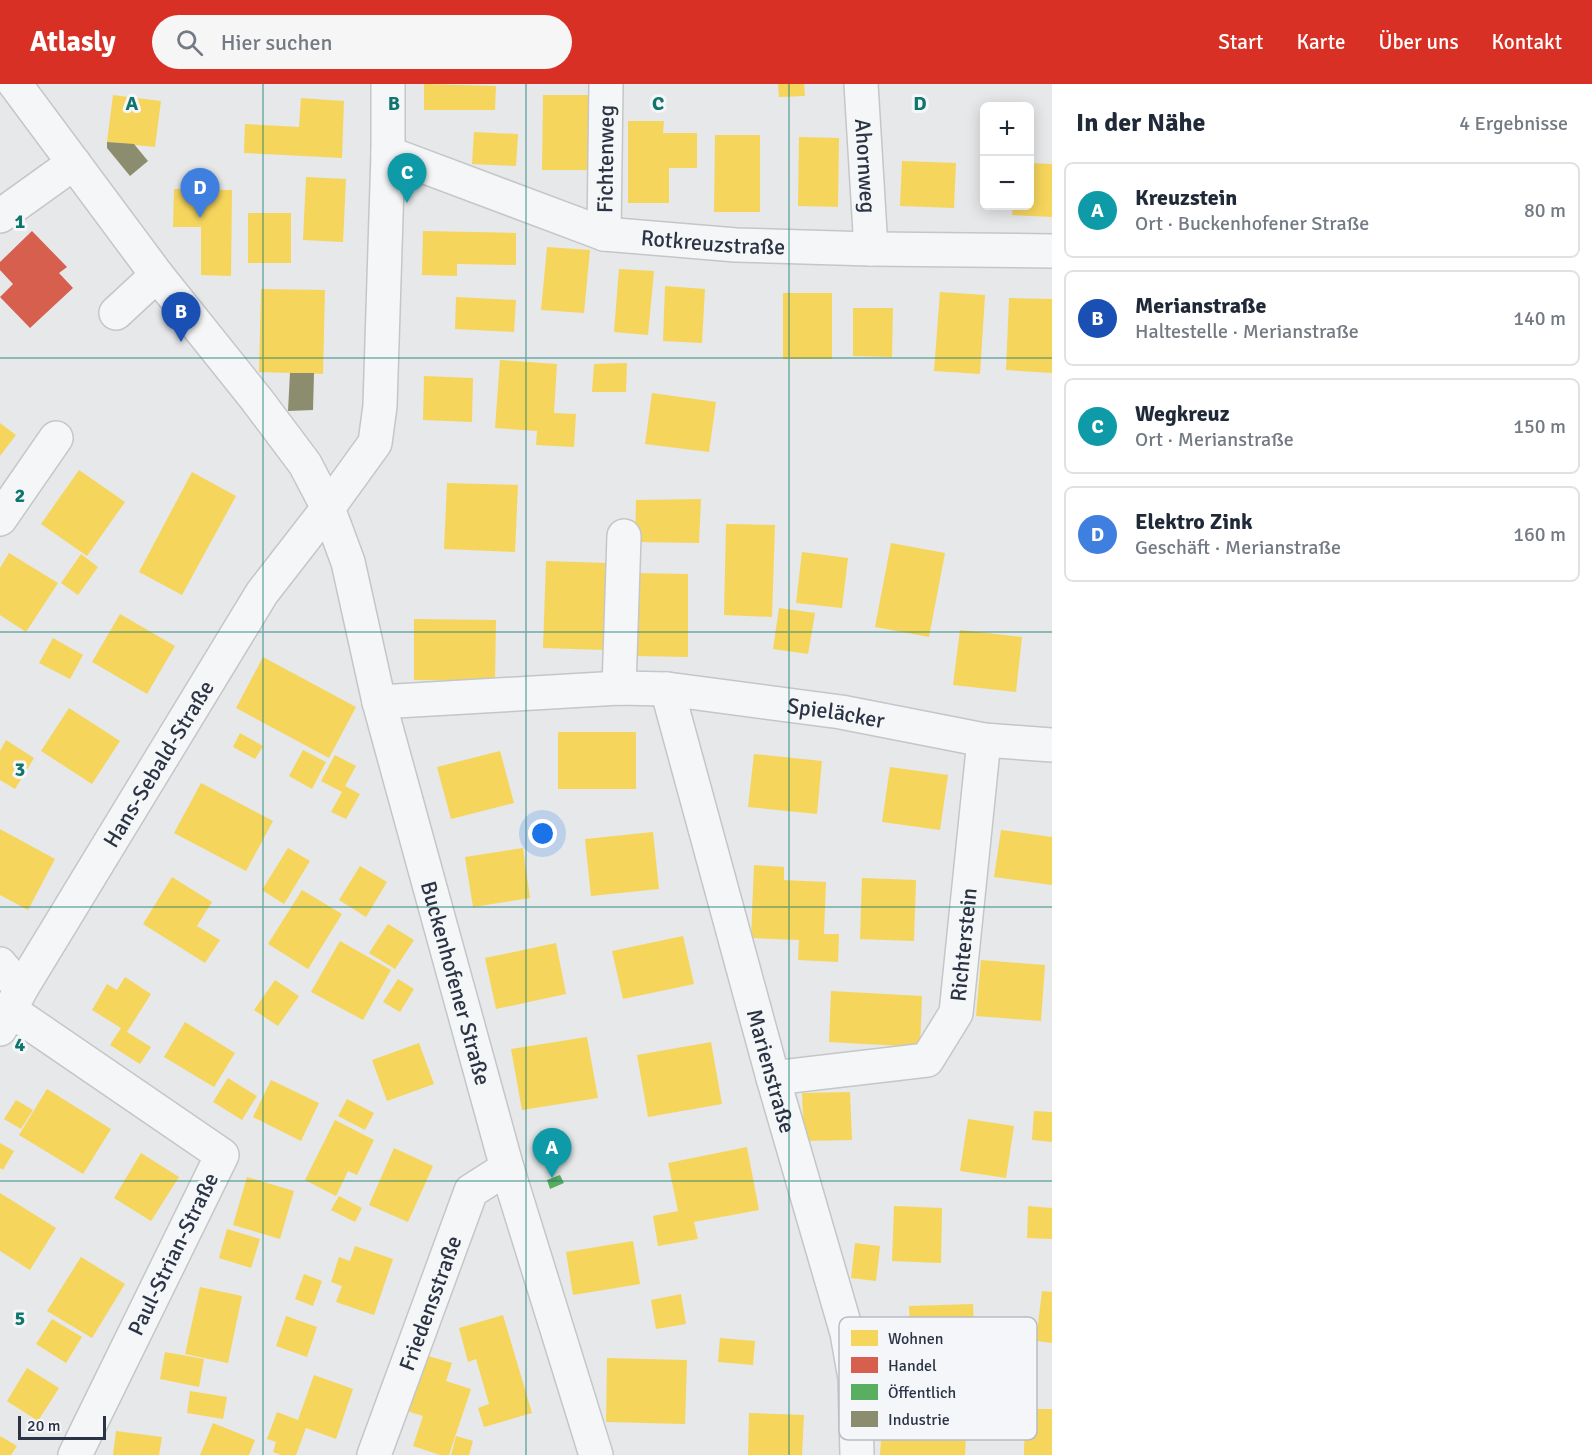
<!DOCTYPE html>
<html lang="de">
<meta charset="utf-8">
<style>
body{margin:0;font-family:Signika,sans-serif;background:#f6f6f7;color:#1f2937}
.controls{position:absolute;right:18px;top:18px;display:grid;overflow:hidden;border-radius:9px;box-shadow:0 3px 15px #0003}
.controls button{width:54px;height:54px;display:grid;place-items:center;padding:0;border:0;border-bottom:2px solid #e0e1e3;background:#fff;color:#1f2937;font:30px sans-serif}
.scale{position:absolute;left:18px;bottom:15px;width:88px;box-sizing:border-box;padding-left:6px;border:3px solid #2b3445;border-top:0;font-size:16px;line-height:21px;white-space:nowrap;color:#2b3445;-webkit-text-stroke:4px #f4f6f9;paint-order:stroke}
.you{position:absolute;left:543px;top:750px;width:21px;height:21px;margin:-15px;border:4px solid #fff;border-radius:50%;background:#1a73e8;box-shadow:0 0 0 9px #1a73e833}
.badge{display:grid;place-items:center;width:39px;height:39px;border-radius:50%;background:#d93025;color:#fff;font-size:20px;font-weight:700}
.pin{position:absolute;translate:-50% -50px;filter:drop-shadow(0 2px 3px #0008)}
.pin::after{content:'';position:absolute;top:32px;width:21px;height:18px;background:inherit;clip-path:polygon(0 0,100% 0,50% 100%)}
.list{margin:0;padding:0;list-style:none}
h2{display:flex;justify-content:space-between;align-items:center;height:78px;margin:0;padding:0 24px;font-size:26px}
h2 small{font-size:20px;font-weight:400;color:#747a83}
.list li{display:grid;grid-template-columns:39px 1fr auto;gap:18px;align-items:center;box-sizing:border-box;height:96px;margin:0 12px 12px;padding:0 12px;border:2px solid #e0e1e3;border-radius:9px}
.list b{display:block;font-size:22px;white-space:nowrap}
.list p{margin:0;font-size:20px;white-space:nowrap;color:#747a83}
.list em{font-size:20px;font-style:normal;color:#747a83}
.icon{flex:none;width:33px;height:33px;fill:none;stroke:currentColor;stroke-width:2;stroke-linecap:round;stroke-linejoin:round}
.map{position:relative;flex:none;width:1052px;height:1371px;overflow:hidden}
header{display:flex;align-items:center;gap:36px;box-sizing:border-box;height:84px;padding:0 30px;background:#d93025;color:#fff}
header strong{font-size:28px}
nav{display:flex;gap:33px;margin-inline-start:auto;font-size:21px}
.search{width:420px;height:54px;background:#f6f6f7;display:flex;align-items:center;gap:15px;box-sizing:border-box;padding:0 21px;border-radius:33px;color:#747a83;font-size:22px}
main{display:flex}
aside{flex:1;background:#fff}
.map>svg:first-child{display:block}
</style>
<header>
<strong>Atlasly</strong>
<div class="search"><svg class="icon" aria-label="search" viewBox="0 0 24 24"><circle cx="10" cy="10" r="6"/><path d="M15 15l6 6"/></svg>Hier suchen</div>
<nav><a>Start</a><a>Karte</a><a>Über uns</a><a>Kontakt</a></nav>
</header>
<main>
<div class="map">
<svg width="1052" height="1371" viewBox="0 0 1052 1371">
<rect width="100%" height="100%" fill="#e6e8ea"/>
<g fill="#f6d55c">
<path d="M 424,0 L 496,2 L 495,26 L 424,26 Z"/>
<path d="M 778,0 L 804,0 L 805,12 L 779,13 Z"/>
<path d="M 113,11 L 161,17 L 155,63 L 107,58 Z"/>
<path d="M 543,11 L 591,11 L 590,86 L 542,86 Z"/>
<path d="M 301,14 L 344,17 L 342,74 L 244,69 L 245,40 L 299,43 Z"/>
<path d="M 628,37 L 664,37 L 663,49 L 697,49 L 697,84 L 669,84 L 669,119 L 628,119 Z"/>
<path d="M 474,48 L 518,50 L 516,82 L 472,80 Z"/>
<path d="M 715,51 L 760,51 L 760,128 L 714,128 Z"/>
<path d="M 799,53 L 839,54 L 838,123 L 798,122 Z"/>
<path d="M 902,77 L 956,79 L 954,124 L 900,122 Z"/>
<path d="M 1030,79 L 1052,80 L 1052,133 L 1012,131 L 1013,122 L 1030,122 Z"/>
<path d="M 306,93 L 346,95 L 343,158 L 303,156 Z"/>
<path d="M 174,105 L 232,106 L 231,192 L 201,191 L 201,143 L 173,143 Z"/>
<rect x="248" y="129" width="43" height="50"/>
<path d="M 423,147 L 516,149 L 516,181 L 457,180 L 457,192 L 422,191 Z"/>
<path d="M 547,163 L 590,166 L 584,229 L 541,226 Z"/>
<path d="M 619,185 L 654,187 L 648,251 L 614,248 Z"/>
<path d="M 665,202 L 705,205 L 702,259 L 663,257 Z"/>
<path d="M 261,205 L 325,206 L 323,290 L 259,288 Z"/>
<path d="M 940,208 L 985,211 L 980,290 L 934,287 Z"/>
<rect x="783" y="209" width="49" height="66"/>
<path d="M 456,213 L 516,216 L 514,248 L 455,245 Z"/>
<path d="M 1009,214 L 1052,215 L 1052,289 L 1006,286 Z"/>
<path d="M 853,224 L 893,224 L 892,273 L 853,272 Z"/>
<path d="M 500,276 L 557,280 L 554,329 L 576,330 L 574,363 L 536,361 L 537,347 L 495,344 Z"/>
<path d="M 627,279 L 626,308 L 592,308 L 594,280 Z"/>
<path d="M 424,292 L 473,294 L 472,338 L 423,336 Z"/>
<path d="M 652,309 L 716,318 L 709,368 L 645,360 Z"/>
<path d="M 0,339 L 16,351 L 0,372 Z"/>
<path d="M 79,386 L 125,418 L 87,472 L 41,440 Z"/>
<path d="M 192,388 L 236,412 L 182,511 L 139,488 Z"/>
<path d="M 447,399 L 518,401 L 515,468 L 444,465 Z"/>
<path d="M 701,415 L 699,459 L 635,458 L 636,416 Z"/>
<path d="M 726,440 L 775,441 L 772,533 L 724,531 Z"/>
<path d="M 891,459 L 945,469 L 929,553 L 875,543 Z"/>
<path d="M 802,468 L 848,474 L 842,524 L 796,519 Z"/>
<path d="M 9,469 L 58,499 L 26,548 L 0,531 L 0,484 Z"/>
<path d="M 81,470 L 98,483 L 78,511 L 61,499 Z"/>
<path d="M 546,477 L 607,479 L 604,566 L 543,564 Z"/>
<path d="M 634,489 L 688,490 L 688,573 L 634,572 Z"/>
<path d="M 779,524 L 815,529 L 808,570 L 773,565 Z"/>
<path d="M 120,530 L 175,562 L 147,610 L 92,578 Z"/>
<path d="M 414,535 L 496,536 L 495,597 L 414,596 Z"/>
<path d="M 960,546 L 1022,553 L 1016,608 L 953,601 Z"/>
<path d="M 53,554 L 83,571 L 70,595 L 39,579 Z"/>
<path d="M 263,573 L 356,623 L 329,674 L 236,624 Z"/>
<path d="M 69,624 L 120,657 L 92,700 L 41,667 Z"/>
<rect x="558" y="648" width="78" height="57"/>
<path d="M 240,649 L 263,662 L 255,675 L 233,663 Z"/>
<path d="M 6,656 L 34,674 L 15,705 L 0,696 L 0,667 Z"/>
<path d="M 303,666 L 326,678 L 312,705 L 289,692 Z"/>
<path d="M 500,667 L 514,719 L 451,735 L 437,683 Z"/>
<path d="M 754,670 L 822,677 L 817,730 L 748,723 Z"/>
<path d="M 335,671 L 356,682 L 345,702 L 360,710 L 346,735 L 331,728 L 342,708 L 321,697 Z"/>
<path d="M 890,683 L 948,691 L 940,746 L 882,738 Z"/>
<path d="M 201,699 L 273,737 L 246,787 L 174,749 Z"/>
<path d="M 0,745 L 55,775 L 28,826 L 0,811 Z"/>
<path d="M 1001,746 L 1052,753 L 1052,801 L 994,793 Z"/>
<path d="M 653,748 L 659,805 L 591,812 L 585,755 Z"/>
<path d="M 288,764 L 310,777 L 284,820 L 262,806 Z"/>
<path d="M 523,764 L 530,814 L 473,823 L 465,773 Z"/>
<path d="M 754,781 L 784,783 L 784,796 L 826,798 L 824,850 L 839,850 L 838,878 L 798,876 L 799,856 L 751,854 Z"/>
<path d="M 360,782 L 387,798 L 366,833 L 339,816 Z"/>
<path d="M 172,793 L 212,818 L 197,842 L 220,856 L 205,879 L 143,840 Z"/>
<path d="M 862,794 L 916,796 L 914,857 L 860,855 Z"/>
<path d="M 302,806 L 342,830 L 308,885 L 268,860 Z"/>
<path d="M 388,840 L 414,856 L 395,885 L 369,869 Z"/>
<path d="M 683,852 L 694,900 L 623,915 L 612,867 Z"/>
<path d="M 340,857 L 391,886 L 363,936 L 311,908 Z"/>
<path d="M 556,859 L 566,910 L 496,925 L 485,874 Z"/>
<path d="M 981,876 L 1045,881 L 1041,937 L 976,932 Z"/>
<path d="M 125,893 L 151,910 L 127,948 L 151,963 L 140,980 L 110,961 L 121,944 L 92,926 L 107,900 L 117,906 Z"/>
<path d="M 398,895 L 414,905 L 400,928 L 383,918 Z"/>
<path d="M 275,896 L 299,912 L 278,942 L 254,926 Z"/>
<path d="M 831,907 L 922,912 L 920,963 L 829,958 Z"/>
<path d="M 185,938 L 235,969 L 214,1003 L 164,973 Z"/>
<path d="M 587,953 L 598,1014 L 522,1026 L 511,965 Z"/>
<path d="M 711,958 L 722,1020 L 648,1033 L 637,971 Z"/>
<path d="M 419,959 L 434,1000 L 387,1017 L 372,976 Z"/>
<path d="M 228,994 L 257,1012 L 242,1036 L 213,1018 Z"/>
<path d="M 271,996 L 319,1019 L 301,1057 L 253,1033 Z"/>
<path d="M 47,1005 L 111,1045 L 83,1090 L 19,1051 Z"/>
<path d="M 850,1008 L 852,1056 L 804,1057 L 802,1009 Z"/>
<path d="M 347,1015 L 374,1029 L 365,1046 L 338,1032 Z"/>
<path d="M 16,1016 L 33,1026 L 21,1045 L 4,1035 Z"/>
<path d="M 1034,1027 L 1052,1028 L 1052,1058 L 1032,1056 Z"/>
<path d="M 968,1035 L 1014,1042 L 1006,1094 L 960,1087 Z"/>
<path d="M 335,1036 L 374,1056 L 357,1091 L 348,1087 L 336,1112 L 305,1096 Z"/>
<path d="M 0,1059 L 14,1067 L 3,1086 L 0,1084 Z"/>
<path d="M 747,1063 L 759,1126 L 694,1138 L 698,1155 L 658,1162 L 653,1132 L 678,1127 L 668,1079 Z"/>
<path d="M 394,1064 L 433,1082 L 408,1138 L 369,1121 Z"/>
<path d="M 141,1069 L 179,1093 L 151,1137 L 114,1114 Z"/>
<path d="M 247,1093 L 294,1107 L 280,1155 L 233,1141 Z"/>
<path d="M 0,1109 L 56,1144 L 30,1186 L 0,1167 Z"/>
<path d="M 339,1112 L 362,1124 L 355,1138 L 331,1126 Z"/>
<path d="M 894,1122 L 942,1124 L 941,1179 L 892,1177 Z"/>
<path d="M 1028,1122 L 1052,1124 L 1052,1155 L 1027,1154 Z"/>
<path d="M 227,1145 L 260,1155 L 251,1184 L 219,1174 Z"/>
<path d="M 633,1157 L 640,1200 L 573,1211 L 566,1168 Z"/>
<path d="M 855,1159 L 880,1162 L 876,1197 L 851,1194 Z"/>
<path d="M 355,1162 L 393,1175 L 374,1231 L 336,1218 L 342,1202 L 331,1198 L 339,1173 L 350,1177 Z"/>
<path d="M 81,1173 L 125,1200 L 92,1254 L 47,1227 Z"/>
<path d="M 304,1190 L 322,1197 L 313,1222 L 295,1215 Z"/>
<path d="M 200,1203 L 242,1212 L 228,1279 L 185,1270 Z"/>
<path d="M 1042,1207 L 1052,1208 L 1052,1259 L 1036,1257 Z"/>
<path d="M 681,1210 L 686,1240 L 656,1245 L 651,1216 Z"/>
<path d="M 973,1220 L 975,1267 L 911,1270 L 909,1222 Z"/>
<path d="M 503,1231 L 532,1329 L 484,1343 L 478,1324 L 489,1320 L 476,1275 L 468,1278 L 459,1244 Z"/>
<path d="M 286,1232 L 317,1243 L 307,1273 L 276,1262 Z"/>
<path d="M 52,1235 L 82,1253 L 66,1279 L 36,1260 Z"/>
<path d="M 720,1254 L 755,1257 L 753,1281 L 718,1278 Z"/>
<path d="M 165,1268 L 204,1275 L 199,1303 L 160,1295 Z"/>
<path d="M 415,1268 L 452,1279 L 446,1297 L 471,1305 L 449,1371 L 440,1371 L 413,1362 L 423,1332 L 397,1324 Z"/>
<path d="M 607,1274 L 687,1276 L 685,1340 L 606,1338 Z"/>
<path d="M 27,1284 L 59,1304 L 38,1337 L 7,1317 Z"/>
<path d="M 314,1291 L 353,1305 L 336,1355 L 306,1344 L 296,1371 L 281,1371 L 273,1368 L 276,1358 L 267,1355 L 277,1328 L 298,1336 Z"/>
<path d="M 190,1307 L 227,1313 L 223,1335 L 187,1329 Z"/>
<path d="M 884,1311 L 968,1316 L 965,1371 L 880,1371 Z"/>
<path d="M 1025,1325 L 1052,1325 L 1052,1371 L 1024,1371 Z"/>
<path d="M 749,1329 L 804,1331 L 802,1371 L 748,1371 Z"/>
<path d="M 213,1339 L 255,1356 L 249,1371 L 200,1371 Z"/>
<path d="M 116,1347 L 162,1353 L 159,1371 L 113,1371 Z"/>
<path d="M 0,1352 L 17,1362 L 11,1371 L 0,1371 Z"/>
<path d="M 456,1352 L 473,1357 L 469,1371 L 451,1371 Z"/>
</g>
<path fill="#d6604d" d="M 32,147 L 67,183 L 59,189 L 73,204 L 30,244 L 0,213 L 13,200 L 0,186 L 0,178 Z"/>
<path fill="#5aae61" d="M 560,1091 L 564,1099 L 550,1105 L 547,1096 Z"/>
<g fill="#8c8c6e">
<path d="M 107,58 L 134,60 L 148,77 L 130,92 L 107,64 Z"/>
<path d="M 290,289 L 314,289 L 313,326 L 288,327 Z"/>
</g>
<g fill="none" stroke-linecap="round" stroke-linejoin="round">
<g stroke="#c4c6c8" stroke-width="36">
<g id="minor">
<path id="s1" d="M 15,0 L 157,191 L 257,316 L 305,380 L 328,424 L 348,478 L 379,618 L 507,1084 L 596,1371"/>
<path id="s2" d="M 861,0 L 871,165"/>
<path id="s3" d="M 388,69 L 604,150 L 736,161 L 871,165 L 1052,167"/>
<path d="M 0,132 L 74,79"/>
<path id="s4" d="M 604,150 L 606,0"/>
<path d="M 116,229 L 157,191"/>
<path d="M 0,435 L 56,354"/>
<path d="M 619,604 L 624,452"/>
<path id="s5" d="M 667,605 L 773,994 L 847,1249 L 855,1294 L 857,1371"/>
<path id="s6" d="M 379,618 L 619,604 L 667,605 L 841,628 L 984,656 L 1052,661"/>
<path d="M 0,880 L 21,905"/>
<path d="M 10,926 L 222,1071 L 75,1371"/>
<path id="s7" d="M 0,945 L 21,905 L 262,509 L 328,424 L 375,359 L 380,322 L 388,69 L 388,0"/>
<path id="s8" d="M 773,994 L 927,976 L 956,929 L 984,656"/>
<path id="s9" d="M 374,1371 L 471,1107 L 507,1084"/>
</g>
</g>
<use href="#minor" stroke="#f5f6f7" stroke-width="33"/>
</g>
<path fill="none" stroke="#0f766e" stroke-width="1.5" stroke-opacity="0.55" d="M 263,0 L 263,1371M 526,0 L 526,1371M 789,0 L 789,1371M 0,274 L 1052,274M 0,548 L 1052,548M 0,823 L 1052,823M 0,1097 L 1052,1097"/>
<g text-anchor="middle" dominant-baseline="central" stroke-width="6" stroke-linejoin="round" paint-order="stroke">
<g font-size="22" fill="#2b3445" stroke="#f4f6f9">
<text stroke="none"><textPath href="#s4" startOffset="75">Fichtenweg</textPath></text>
<text stroke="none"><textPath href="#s2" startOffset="82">Ahornweg</textPath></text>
<text stroke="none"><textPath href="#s3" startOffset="340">Rotkreuzstraße</textPath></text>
<text stroke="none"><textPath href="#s6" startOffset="459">Spieläcker</textPath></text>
<text stroke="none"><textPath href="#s7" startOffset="309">Hans-Sebald-Straße</textPath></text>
<text stroke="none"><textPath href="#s8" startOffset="279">Richterstein</textPath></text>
<text stroke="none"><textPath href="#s1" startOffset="1020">Buckenhofener Straße</textPath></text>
<text stroke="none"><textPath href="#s5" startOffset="396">Marienstraße</textPath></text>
<text transform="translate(173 1170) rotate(-64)">Paul-Strian-Straße</text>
<text stroke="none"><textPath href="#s9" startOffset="162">Friedensstraße</textPath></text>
</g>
</g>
<rect x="839" y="1233" width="198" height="123" rx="9" fill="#f4f6f9" stroke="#b8bcc3" stroke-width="1.5"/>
<rect x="851" y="1246" width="27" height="16" fill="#f6d55c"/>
<rect x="851" y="1273" width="27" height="16" fill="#d6604d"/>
<rect x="851" y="1300" width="27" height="16" fill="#5aae61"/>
<rect x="851" y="1327" width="27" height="16" fill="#8c8c6e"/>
<g font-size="16" fill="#2b3445">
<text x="888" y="1260">Wohnen</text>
<text x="888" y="1287">Handel</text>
<text x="888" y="1314">Öffentlich</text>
<text x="888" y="1341">Industrie</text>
</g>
<g font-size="20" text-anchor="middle" font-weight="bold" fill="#0f766e" stroke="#f4f6f9" stroke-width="6" stroke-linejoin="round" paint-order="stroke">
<text x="132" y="26">A</text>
<text x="394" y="26">B</text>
<text x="658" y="26">C</text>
<text x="920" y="26">D</text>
<text x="20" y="144">1</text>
<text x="20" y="418">2</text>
<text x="20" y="692">3</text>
<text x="20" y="967">4</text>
<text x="20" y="1241">5</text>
</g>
</svg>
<div class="controls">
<button>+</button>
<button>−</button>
</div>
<div class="scale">20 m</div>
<div class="you"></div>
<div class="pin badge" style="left:552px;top:1094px;background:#0f9aa8">A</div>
<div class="pin badge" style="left:181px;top:258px;background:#1a4fb4">B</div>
<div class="pin badge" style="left:407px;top:119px;background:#0f9aa8">C</div>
<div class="pin badge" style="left:200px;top:134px;background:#3f7fe0">D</div>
</div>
<aside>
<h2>In der Nähe<small>4 Ergebnisse</small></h2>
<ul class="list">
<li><span class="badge" style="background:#0f9aa8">A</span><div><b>Kreuzstein</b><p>Ort · Buckenhofener Straße</p></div><em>80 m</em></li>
<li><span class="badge" style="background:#1a4fb4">B</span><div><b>Merianstraße</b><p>Haltestelle · Merianstraße</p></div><em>140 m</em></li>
<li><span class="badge" style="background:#0f9aa8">C</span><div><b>Wegkreuz</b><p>Ort · Merianstraße</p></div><em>150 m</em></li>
<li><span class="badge" style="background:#3f7fe0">D</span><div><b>Elektro Zink</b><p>Geschäft · Merianstraße</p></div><em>160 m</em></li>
</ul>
</aside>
</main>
